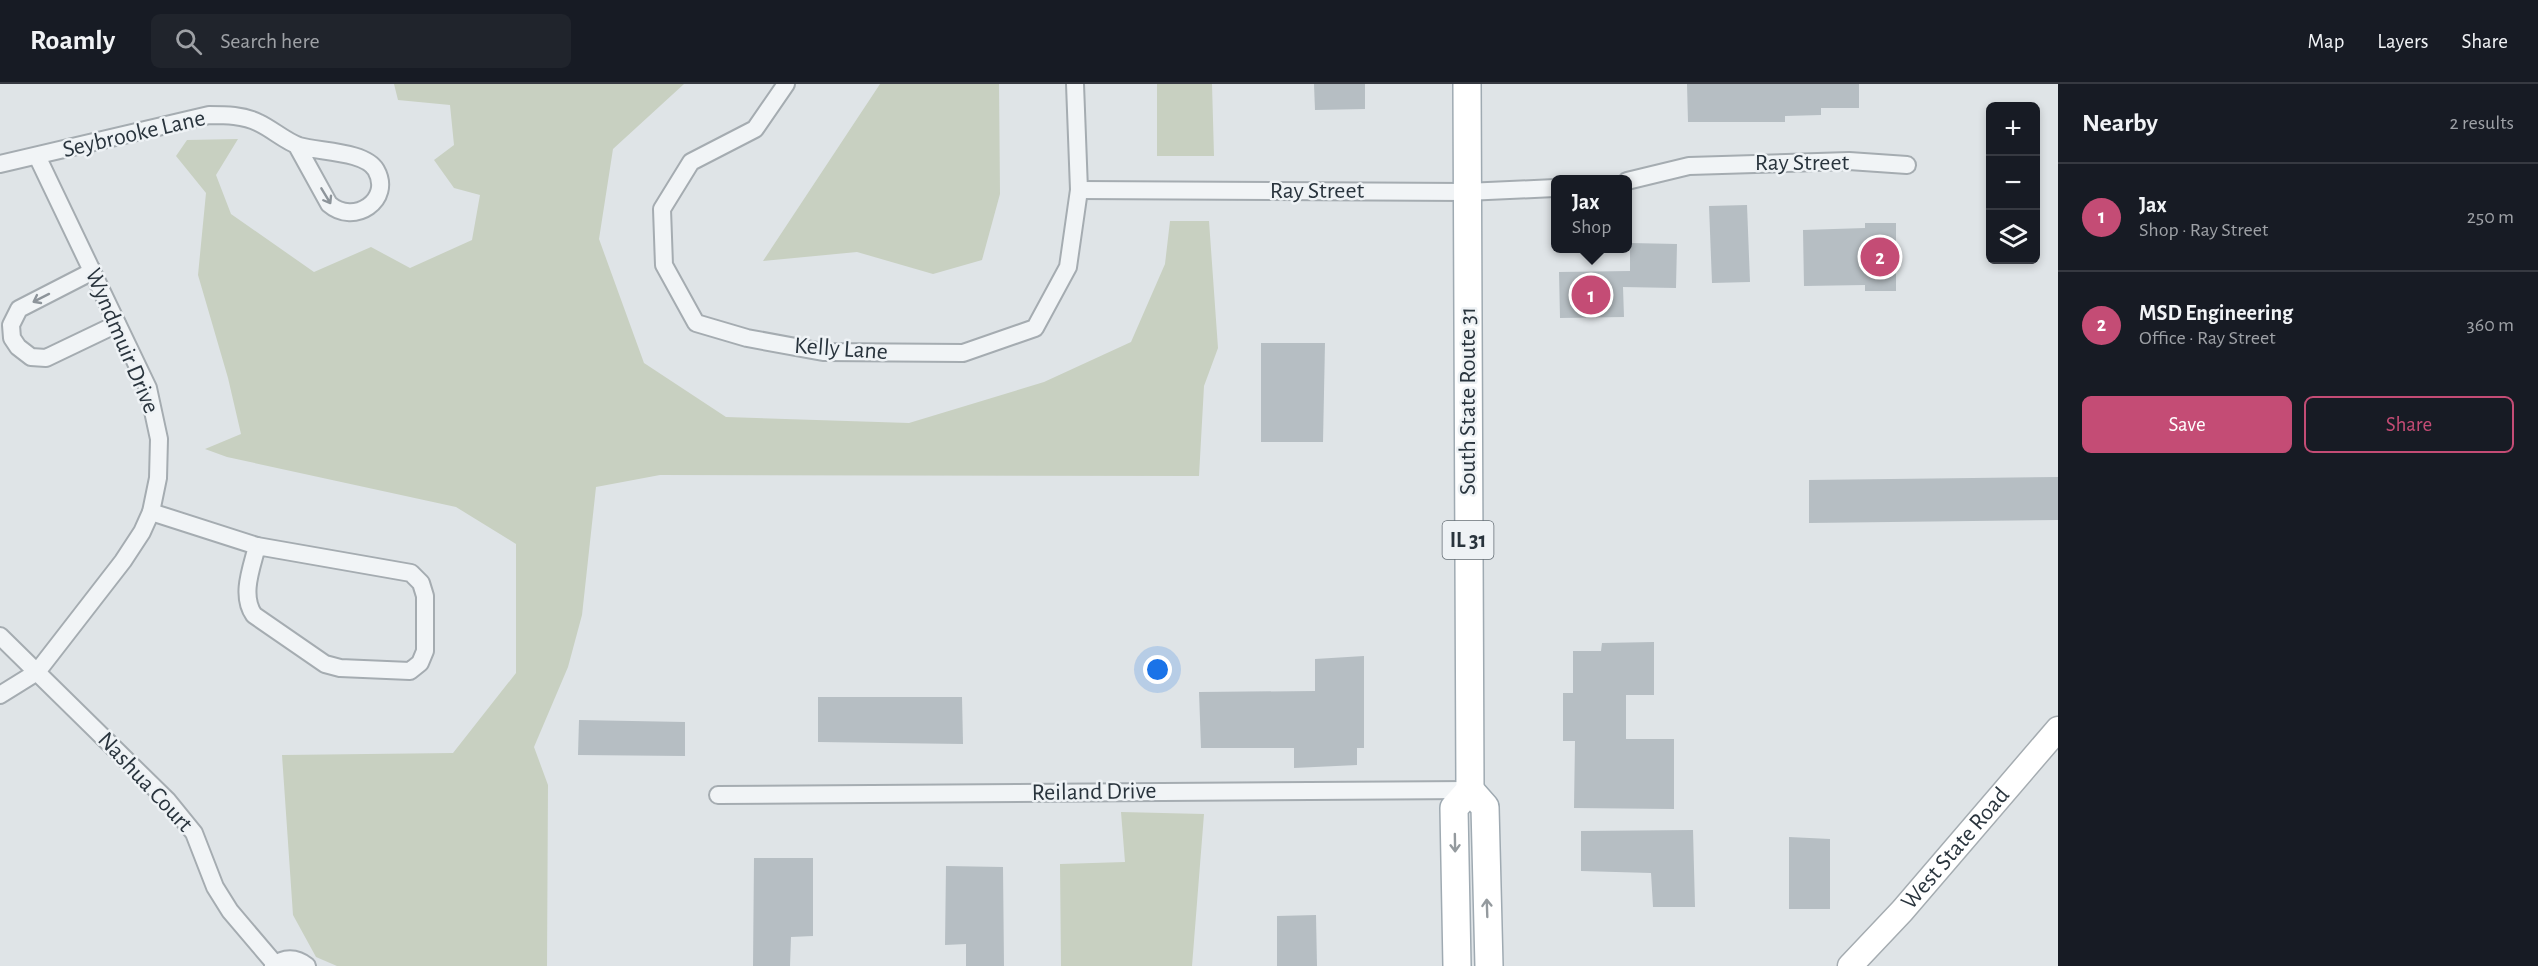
<!DOCTYPE html>
<meta charset="utf-8">
<style>
body{margin:0;font-family:"Alegreya Sans",sans-serif;background:#20242c;color:#f1f3f6}
.controls{position:absolute;right:18px;top:18px;display:grid;overflow:hidden;border-radius:9px;box-shadow:0 3px 9px #0003}
.controls button{width:54px;height:54px;display:grid;place-items:center;padding:0;border:0;border-bottom:2px solid #363941;background:#171b24;color:#f1f3f6;font:30px sans-serif}
.you{position:absolute;left:1158px;top:586px;width:21px;height:21px;margin:-15px;border:4px solid #fff;border-radius:50%;background:#1a73e8;box-shadow:0 0 0 9px #1a73e833}
.badge{display:grid;place-items:center;width:39px;height:39px;border-radius:50%;background:#c44c75;color:#fff;font-size:20px;font-weight:700}
.pin{position:absolute;translate:-50% -50%;border:3px solid #fff;box-shadow:0 2px 6px #0006}
.popup{position:absolute;left:1551px;top:91px;width:81px;height:78px;box-sizing:border-box;display:grid;place-content:center;border-radius:9px;background:#171b24;filter:drop-shadow(0 2px 4px #0005);font-size:20px;white-space:nowrap;color:#9ea1a6}
.popup b{font-size:22px;color:#f1f3f6}
.popup::after{content:'';position:absolute;left:50%;top:100%;margin-left:-12px;border:12px solid transparent;border-top-color:#171b24}
.list{margin:0;padding:0;list-style:none}
h2{display:flex;justify-content:space-between;align-items:center;height:78px;margin:0;padding:0 24px;font-size:26px}
h2 small{font-size:20px;font-weight:400;color:#9ea1a6}
.list li{display:grid;grid-template-columns:39px 1fr auto;gap:18px;align-items:center;box-sizing:border-box;height:108px;padding:0 24px;border-top:2px solid #363941}
.list b{display:block;font-size:22px;white-space:nowrap}
.list p{margin:0;font-size:20px;white-space:nowrap;color:#9ea1a6}
.list em{font-size:20px;font-style:normal;color:#9ea1a6}
.actions{display:flex;gap:12px;padding:18px 24px}
.actions a{flex:1;padding:14px 0;border:2px solid #c44c75;border-radius:9px;text-align:center;font-size:21px;color:#c44c75}
.actions .main{background:#c44c75;color:#fff}
.icon{flex:none;width:33px;height:33px;fill:none;stroke:currentColor;stroke-width:2;stroke-linecap:round;stroke-linejoin:round}
.map{position:relative;flex:none;width:2058px;height:882px;overflow:hidden}
header{display:flex;align-items:center;gap:36px;box-sizing:border-box;height:84px;padding:0 30px;background:#171b24;border-bottom:2px solid #363941}
header strong{font-size:28px}
nav{display:flex;gap:33px;margin-inline-start:auto;font-size:21px}
.search{width:420px;height:54px;background:#20242c;display:flex;align-items:center;gap:15px;box-sizing:border-box;padding:0 21px;border-radius:9px;color:#9ea1a6;font-size:22px}
main{display:flex}
aside{flex:1;background:#171b24}
.map>svg:first-child{display:block}
</style>
<header>
<strong>Roamly</strong>
<div class="search"><svg class="icon" aria-label="search" viewBox="0 0 24 24"><circle cx="10" cy="10" r="6"/><path d="M15 15l6 6"/></svg>Search here</div>
<nav><a>Map</a><a>Layers</a><a>Share</a></nav>
</header>
<main>
<div class="map">
<svg width="2058" height="882" viewBox="0 0 2058 882">
<rect width="100%" height="100%" fill="#dfe4e7"/>
<g fill="#c8d0c1">
<path d="M 394,0 L 684,0 L 613,65 L 599,155 L 644,279 L 726,333 L 909,339 L 1044,298 L 1131,258 L 1165,180 L 1170,137 L 1209,137 L 1218,264 L 1204,302 L 1199,392 L 660,391 L 596,403 L 582,531 L 568,583 L 534,663 L 548,701 L 547,882 L 337,882 L 316,873 L 293,831 L 282,671 L 453,669 L 516,589 L 516,460 L 456,423 L 227,373 L 205,365 L 241,350 L 228,294 L 198,191 L 206,109 L 176,72 L 187,56 L 238,55 L 216,91 L 231,130 L 314,188 L 371,163 L 410,184 L 472,156 L 480,111 L 454,104 L 434,76 L 454,61 L 450,21 L 398,16 Z"/>
<path d="M 880,0 L 999,0 L 1000,110 L 982,176 L 933,190 L 857,168 L 763,177 Z"/>
<path d="M 1157,0 L 1212,0 L 1214,72 L 1157,72 Z"/>
<path d="M 1121,728 L 1204,730 L 1192,882 L 1061,882 L 1060,780 L 1125,778 Z"/>
</g>
<g fill="#b6bec3">
<path d="M 1314,0 L 1365,0 L 1365,25 L 1315,26 Z"/>
<path d="M 1687,0 L 1859,0 L 1859,24 L 1821,24 L 1821,31 L 1785,32 L 1785,38 L 1688,38 Z"/>
<path d="M 1747,121 L 1750,198 L 1712,199 L 1709,122 Z"/>
<path d="M 1865,139 L 1896,139 L 1896,207 L 1865,207 L 1865,201 L 1804,202 L 1803,146 L 1865,144 Z"/>
<path d="M 1630,159 L 1677,160 L 1676,204 L 1623,203 L 1624,233 L 1560,234 L 1559,188 L 1630,187 Z"/>
<path d="M 1261,259 L 1325,259 L 1323,358 L 1261,358 Z"/>
<path d="M 2058,393 L 2058,436 L 1809,439 L 1809,396 Z"/>
<path d="M 1654,558 L 1654,611 L 1626,611 L 1626,655 L 1674,655 L 1674,725 L 1574,724 L 1575,657 L 1563,657 L 1563,609 L 1573,609 L 1573,567 L 1601,567 L 1602,559 Z"/>
<path d="M 1364,572 L 1364,664 L 1357,664 L 1357,681 L 1294,684 L 1294,664 L 1201,664 L 1199,608 L 1315,607 L 1315,575 Z"/>
<path d="M 818,613 L 962,613 L 963,660 L 818,658 Z"/>
<path d="M 579,636 L 685,638 L 685,672 L 578,671 Z"/>
<path d="M 1693,746 L 1695,823 L 1653,823 L 1651,789 L 1581,787 L 1581,747 Z"/>
<path d="M 1789,753 L 1830,755 L 1830,825 L 1789,825 Z"/>
<path d="M 754,774 L 813,774 L 813,852 L 791,853 L 790,882 L 753,882 Z"/>
<path d="M 946,782 L 1003,783 L 1004,882 L 966,882 L 966,860 L 945,861 Z"/>
<path d="M 1316,831 L 1317,882 L 1277,882 L 1277,832 Z"/>
</g>
<g fill="none" stroke-linecap="round" stroke-linejoin="round">
<g stroke="#a5acb1" stroke-width="20">
<g id="minor">
<path d="M 786,0 L 755,45 L 691,78 L 662,125 L 664,181 L 696,239 L 747,254 L 823,268 L 963,269 L 1035,244 L 1068,183 L 1079,106 L 1075,0"/>
<path d="M 0,80 L 209,31 C 225,31 244,31 259,39 C 272,45 285,57 299,62 C 319,68 365,67 376,86 C 393,116 354,142 329,120 L 297,62"/>
<path d="M 1627,97 L 1689,82 L 1849,77 L 1907,81"/>
<path d="M 1079,106 L 1466,108 L 1555,104"/>
<path d="M 93,187 L 19,225 L 11,241 L 12,254 L 18,263 L 31,273 L 46,274 L 117,240"/>
<path d="M 151,428 L 257,462"/>
<path d="M 257,462 L 411,489 L 421,499 L 425,512 L 425,567 L 420,579 L 410,587 L 340,584 L 325,580 L 254,531 C 240,511 252,483 257,462 Z"/>
<path d="M 0,552 L 168,717 L 194,749 L 215,803 L 230,827 L 275,880"/>
<path d="M 0,611 L 37,588 L 123,477 L 142,448 L 151,428 L 158,394 L 159,355 L 148,304 L 37,72"/>
<path d="M 718,711 L 1470,706"/>
<path d="M 273,882 C 284,873 296,873 307,882"/>
</g>
</g>
<g stroke="#a5acb1" stroke-width="27">
<g id="secondary">
<path id="s1" d="M 1850,882 L 1902,827 L 2058,645"/>
</g>
</g>
<g stroke="#9faab2" stroke-width="30">
<g id="primary">
<path d="M 1470,706 L 1485,723 L 1489,882"/>
<path d="M 1457,882 L 1454,724 L 1470,706 L 1467,0"/>
</g>
</g>
<use href="#minor" stroke="#f1f4f6" stroke-width="16"/>
<use href="#secondary" stroke="#fff" stroke-width="24"/>
<use href="#primary" stroke="#fff" stroke-width="27"/>
</g>
<defs><path id="oneway-shaft" d="M-6 0H5M1.5-3L5.5 0L1.5 3" fill="none" stroke-width="1.6" stroke-linecap="round" stroke-linejoin="round" transform="scale(1.5)"/></defs>
<g stroke="#8d949a">
<use href="#oneway-shaft" transform="translate(326 112) rotate(59)"/>
<use href="#oneway-shaft" transform="translate(41 214) rotate(153)"/>
</g>
<g stroke="#949a9e">
<use href="#oneway-shaft" transform="translate(1455 759) rotate(89)"/>
<use href="#oneway-shaft" transform="translate(1487 824) rotate(-92)"/>
</g>
<g text-anchor="middle" dominant-baseline="central" stroke-width="5" stroke-linejoin="round" paint-order="stroke">
<rect fill="#eef2f5" stroke="#646d74" stroke-width="1.5" x="1442.5" y="437" width="51" height="38" rx="4.5"/>
<g font-size="22" font-weight="bold" fill="#29343d">
<text x="1468" y="456">IL 31</text>
</g>
<g font-size="24" fill="#29343d" stroke="#eef2f5">
<text transform="translate(134 50) rotate(-13)">Seybrooke Lane</text>
<text x="1802" y="79">Ray Street</text>
<text x="1317" y="107">Ray Street</text>
<text transform="translate(122 257) rotate(67)">Wyndmuir Drive</text>
<text transform="translate(841 265) rotate(4)">Kelly Lane</text>
<text transform="translate(1468 317) rotate(-90)">South State Route 31</text>
<text transform="translate(145 698) rotate(47)">Nashua Court</text>
<text transform="translate(1094 708) rotate(-1)">Reiland Drive</text>
<text stroke="none"><textPath href="#s1" startOffset="158">West State Road</textPath></text>
</g>
</g>
</svg>
<div class="controls">
<button>+</button>
<button>−</button>
<button><svg class="icon" aria-label="layers" viewBox="0 0 24 24"><path d="M12 4l9 5-9 5-9-5zM3 14l9 5 9-5"/></svg></button>
</div>
<div class="you"></div>
<div class="pin badge" style="left:1591px;top:211px">1</div>
<div class="popup"><b>Jax</b>Shop</div>
<div class="pin badge" style="left:1880px;top:173px">2</div>
</div>
<aside>
<h2>Nearby<small>2 results</small></h2>
<ul class="list">
<li><span class="badge">1</span><div><b>Jax</b><p>Shop · Ray Street</p></div><em>250 m</em></li>
<li><span class="badge">2</span><div><b>MSD Engineering</b><p>Office · Ray Street</p></div><em>360 m</em></li>
</ul>
<div class="actions"><a class="main">Save</a><a>Share</a></div>
</aside>
</main>
